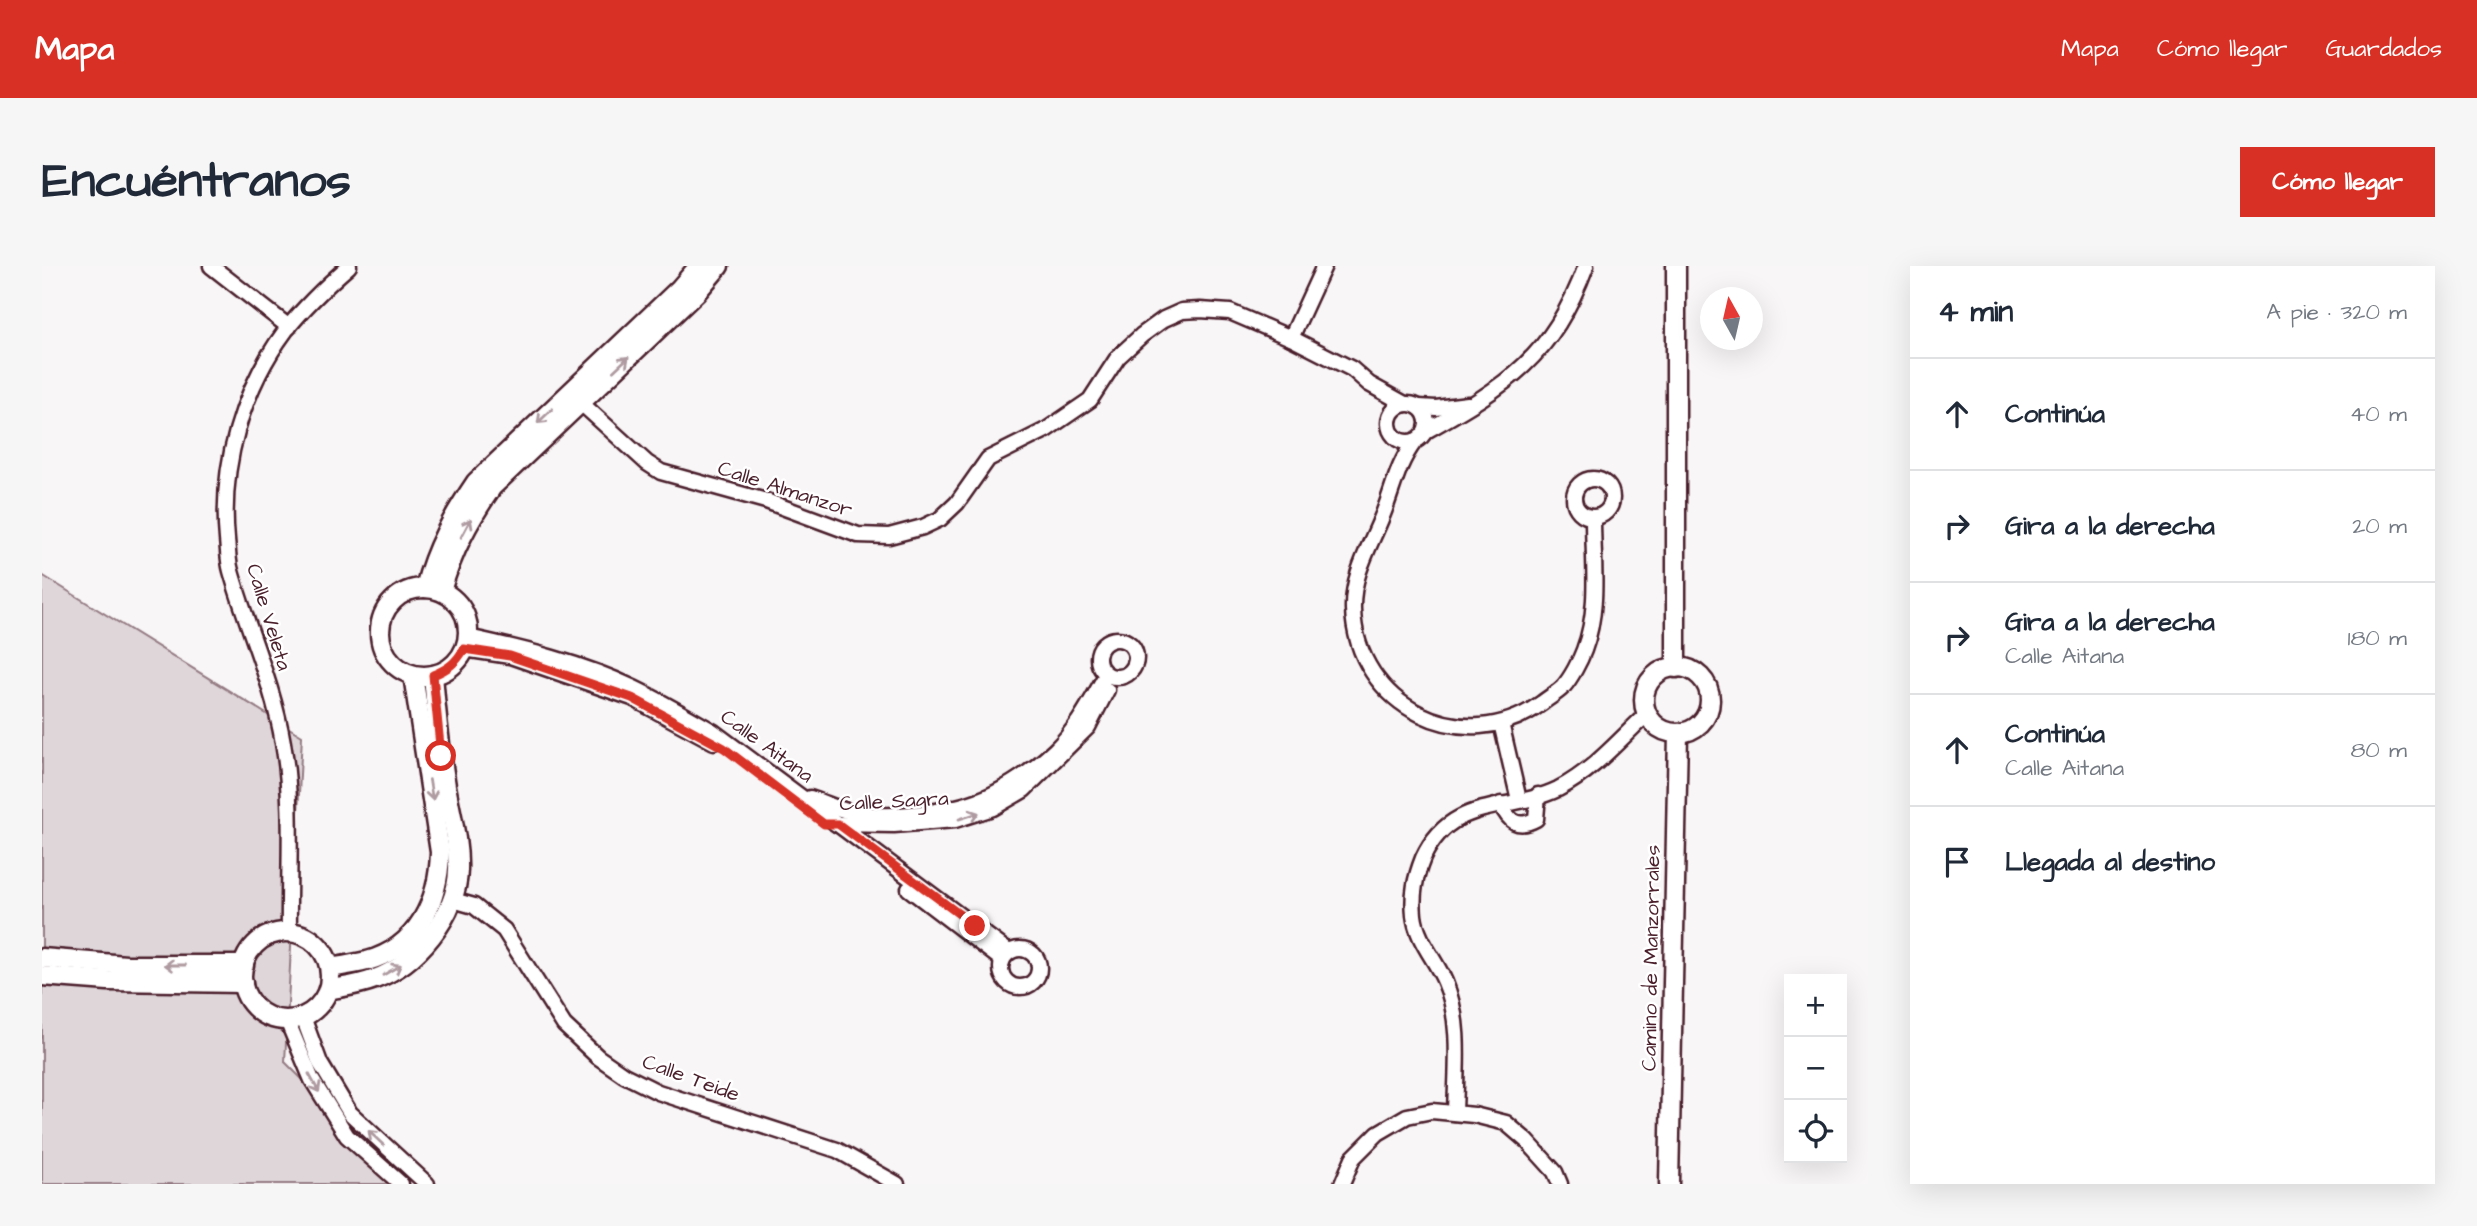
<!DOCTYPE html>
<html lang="es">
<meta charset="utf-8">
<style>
body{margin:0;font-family:"Architects Daughter",sans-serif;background:#f6f6f7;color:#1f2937}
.controls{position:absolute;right:21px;bottom:21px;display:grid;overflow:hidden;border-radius:0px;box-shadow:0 7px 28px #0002}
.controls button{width:63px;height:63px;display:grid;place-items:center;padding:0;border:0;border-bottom:2px solid #e0e1e3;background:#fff;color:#1f2937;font:35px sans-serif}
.compass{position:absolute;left:1658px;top:21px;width:63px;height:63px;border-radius:50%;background:#fff;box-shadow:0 7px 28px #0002;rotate:352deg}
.stop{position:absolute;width:21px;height:21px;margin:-16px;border:5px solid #d93025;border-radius:50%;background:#fff}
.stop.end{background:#d93025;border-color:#fff;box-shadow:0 2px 7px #0008}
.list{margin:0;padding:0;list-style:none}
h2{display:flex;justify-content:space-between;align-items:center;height:91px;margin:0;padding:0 28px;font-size:30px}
h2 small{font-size:23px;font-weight:400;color:#747a83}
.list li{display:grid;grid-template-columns:46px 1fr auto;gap:21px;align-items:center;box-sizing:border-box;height:112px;padding:0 28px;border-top:2px solid #e0e1e3}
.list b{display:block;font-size:26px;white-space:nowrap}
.list p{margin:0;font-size:23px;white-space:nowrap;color:#747a83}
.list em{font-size:23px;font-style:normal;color:#747a83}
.icon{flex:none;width:38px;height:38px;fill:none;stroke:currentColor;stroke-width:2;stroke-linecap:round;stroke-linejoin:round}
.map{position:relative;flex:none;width:1826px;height:918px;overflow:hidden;border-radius:0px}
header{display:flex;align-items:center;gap:42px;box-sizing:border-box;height:98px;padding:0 35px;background:#d93025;color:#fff}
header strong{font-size:33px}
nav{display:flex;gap:38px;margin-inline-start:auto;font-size:24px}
.intro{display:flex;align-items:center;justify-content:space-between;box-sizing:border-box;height:168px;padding:0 42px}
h1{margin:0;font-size:49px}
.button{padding:18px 32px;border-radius:0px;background:#d93025;color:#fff;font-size:24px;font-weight:700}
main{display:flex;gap:42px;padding:0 42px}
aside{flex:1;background:#fff;border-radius:0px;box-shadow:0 7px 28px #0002}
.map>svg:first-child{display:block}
</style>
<header>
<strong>Mapa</strong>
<nav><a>Mapa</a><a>Cómo llegar</a><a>Guardados</a></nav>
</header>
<div class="intro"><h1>Encuéntranos</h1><a class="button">Cómo llegar</a></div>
<main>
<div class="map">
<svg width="1826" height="918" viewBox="0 0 1826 918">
<rect width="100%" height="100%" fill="#f8f6f7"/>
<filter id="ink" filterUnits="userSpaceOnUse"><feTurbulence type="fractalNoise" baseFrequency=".0143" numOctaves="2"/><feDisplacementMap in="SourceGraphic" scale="14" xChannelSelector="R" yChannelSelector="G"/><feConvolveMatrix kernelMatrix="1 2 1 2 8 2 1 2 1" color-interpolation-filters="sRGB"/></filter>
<g filter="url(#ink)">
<path fill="#ded6d9" stroke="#947a82" stroke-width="2" d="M 0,309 L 260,470 L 243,796 L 365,918 L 0,918 Z"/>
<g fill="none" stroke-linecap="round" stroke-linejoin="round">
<g stroke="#4a1f2b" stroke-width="19">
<g id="minor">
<path d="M 169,0 L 247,61"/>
<path d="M 1249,72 L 1282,0"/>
<path d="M 538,136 L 605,197 L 619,206 L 724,235 L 816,269 L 847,270 L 881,261 L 898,253 L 915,237 L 946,193 L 1004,164 L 1048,134 L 1076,91 L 1100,69 L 1122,53 L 1140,45 L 1158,44 L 1188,46 L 1249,72 L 1310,103 L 1327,118 L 1363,138"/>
<circle cx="1366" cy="157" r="19"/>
<path d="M 1377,141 L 1394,142 L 1426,138"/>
<path d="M 1384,165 C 1466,119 1510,91 1544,0"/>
<path d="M 1373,175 C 1354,200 1351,225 1339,253 C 1327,282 1310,310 1311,343 C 1314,440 1422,494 1500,437 C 1506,432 1515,427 1521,421 C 1529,412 1538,395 1542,384 C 1558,342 1551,296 1551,252"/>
<circle cx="1551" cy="232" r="19"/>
<path d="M 426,371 C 481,383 540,397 592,422 C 619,435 646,451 672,466 L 967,686"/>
<circle cx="1075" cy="392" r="19"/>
<path d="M 422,383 L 468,390 L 590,432 L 672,476"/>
<path d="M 1459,457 L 1477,534"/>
<path d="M 768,532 C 781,536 795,543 809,546 C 849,554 915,546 951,528 C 973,517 995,501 1013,484 C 1035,463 1049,435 1064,409"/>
<path d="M 1459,538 C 1467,556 1476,563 1494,553 L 1496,529"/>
<path d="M 794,558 L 852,559 L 913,554 L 951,542 L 982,524 L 1046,461 L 1065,424"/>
<path d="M 867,623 L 960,694"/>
<path d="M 411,634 L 432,640 L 462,664 L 522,759 L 556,791 L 582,809 L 616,826 L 795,884 L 855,918"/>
<path d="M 247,667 C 246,604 252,538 241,477 C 231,417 205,362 189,305 C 186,295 186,283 185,273 C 178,200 200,123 244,64 C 263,40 284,20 307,0"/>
<circle cx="978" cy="702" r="19"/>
<path d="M 261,751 L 278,797 L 308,847 L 385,918"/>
<path d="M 245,754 L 270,814 L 305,870 L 359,918"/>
<path d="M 1413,847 C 1414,804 1420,756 1403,716 C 1393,692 1375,675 1372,649 C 1370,628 1373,612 1381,592 C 1409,530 1466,547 1516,523 C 1551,505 1577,474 1605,448"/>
<path d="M 1300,918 L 1311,892 L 1336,867 L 1365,850 L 1390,845 L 1432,849 L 1464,857 L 1485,875 L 1513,906 L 1518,918"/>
</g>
</g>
<g stroke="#4a1f2b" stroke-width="23">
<g id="tertiary">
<path d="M 1634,0 L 1634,402"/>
<path d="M 383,322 C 393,282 411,250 434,216 L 638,22 L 657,0"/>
<circle cx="382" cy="366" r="44"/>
<path d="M 399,325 C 411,284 426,256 450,221 L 654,27 L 677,0"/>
<circle cx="1635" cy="434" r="33"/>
<circle cx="244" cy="710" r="44"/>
<path d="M 0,692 L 84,699 L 202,699"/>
<path d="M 288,702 C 300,700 313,698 325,695 C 376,681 397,635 398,586 L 371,409"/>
<path d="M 0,710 L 66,715 L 201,717"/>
<path d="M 286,724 C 301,721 318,719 333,713 C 374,698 415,650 416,604 C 417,576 409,548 404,520 C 398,483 394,446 391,409"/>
<path d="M 1627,918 L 1636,467"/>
</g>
</g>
<use href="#minor" stroke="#fff" stroke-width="14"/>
<use href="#tertiary" stroke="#fff" stroke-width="18"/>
</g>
<defs><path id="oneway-shaft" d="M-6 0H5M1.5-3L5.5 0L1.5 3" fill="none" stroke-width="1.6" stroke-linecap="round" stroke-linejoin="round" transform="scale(1.75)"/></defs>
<g stroke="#ae9aa0">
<use href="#oneway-shaft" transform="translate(579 98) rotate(-43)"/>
<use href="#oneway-shaft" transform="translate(503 150) rotate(136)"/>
<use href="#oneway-shaft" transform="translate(424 262) rotate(-62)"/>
<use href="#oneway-shaft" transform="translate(389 524) rotate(81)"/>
<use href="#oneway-shaft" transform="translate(927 550) rotate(-17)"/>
<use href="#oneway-shaft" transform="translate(133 699) rotate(-180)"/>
<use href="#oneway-shaft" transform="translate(350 704) rotate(-30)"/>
<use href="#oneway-shaft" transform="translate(272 817) rotate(61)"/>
<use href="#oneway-shaft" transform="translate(334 872) rotate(-137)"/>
</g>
</g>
<g fill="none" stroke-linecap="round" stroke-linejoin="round" filter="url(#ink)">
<path stroke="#d93025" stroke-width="9" d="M 399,490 L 391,409 C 406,403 414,397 422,383 L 468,390 L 590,432 L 682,482 L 782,558 L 796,558 L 933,660"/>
</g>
<g text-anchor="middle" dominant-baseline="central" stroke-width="5" stroke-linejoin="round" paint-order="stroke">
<g font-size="21" fill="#4a1f2b" stroke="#fff">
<text transform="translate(743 223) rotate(18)">Calle Almanzor</text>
<text transform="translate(227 351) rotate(73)">Calle Veleta</text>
<text transform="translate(725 480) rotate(36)">Calle Aitana</text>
<text transform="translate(852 535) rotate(-3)">Calle Sagra</text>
<text transform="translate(1609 692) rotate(-89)">Camino de Manzorrales</text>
<text transform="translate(649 812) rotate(20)">Calle Teide</text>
</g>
</g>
</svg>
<div class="controls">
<button>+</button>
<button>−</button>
<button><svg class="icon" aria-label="locate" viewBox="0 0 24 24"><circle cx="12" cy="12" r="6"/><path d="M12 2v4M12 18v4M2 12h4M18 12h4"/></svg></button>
</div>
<svg class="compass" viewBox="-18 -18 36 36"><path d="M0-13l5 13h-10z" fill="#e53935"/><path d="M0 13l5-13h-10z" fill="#747a83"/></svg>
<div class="stop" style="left:399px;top:490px"></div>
<div class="stop end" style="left:933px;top:660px"></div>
</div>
<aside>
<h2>4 min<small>A pie · 320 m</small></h2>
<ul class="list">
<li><svg class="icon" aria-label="ahead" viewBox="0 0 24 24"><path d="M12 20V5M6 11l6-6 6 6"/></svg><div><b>Continúa</b></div><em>40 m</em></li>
<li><svg class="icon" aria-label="right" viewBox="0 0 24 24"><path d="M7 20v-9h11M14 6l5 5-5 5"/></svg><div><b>Gira a la derecha</b></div><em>20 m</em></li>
<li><svg class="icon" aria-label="right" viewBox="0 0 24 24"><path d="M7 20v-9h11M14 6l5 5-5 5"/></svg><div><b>Gira a la derecha</b><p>Calle Aitana</p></div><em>180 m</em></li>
<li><svg class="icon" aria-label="ahead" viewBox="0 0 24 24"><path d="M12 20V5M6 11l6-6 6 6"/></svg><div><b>Continúa</b><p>Calle Aitana</p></div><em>80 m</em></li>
<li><svg class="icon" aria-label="arrive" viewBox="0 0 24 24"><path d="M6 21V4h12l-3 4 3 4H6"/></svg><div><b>Llegada al destino</b></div></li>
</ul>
</aside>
</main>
